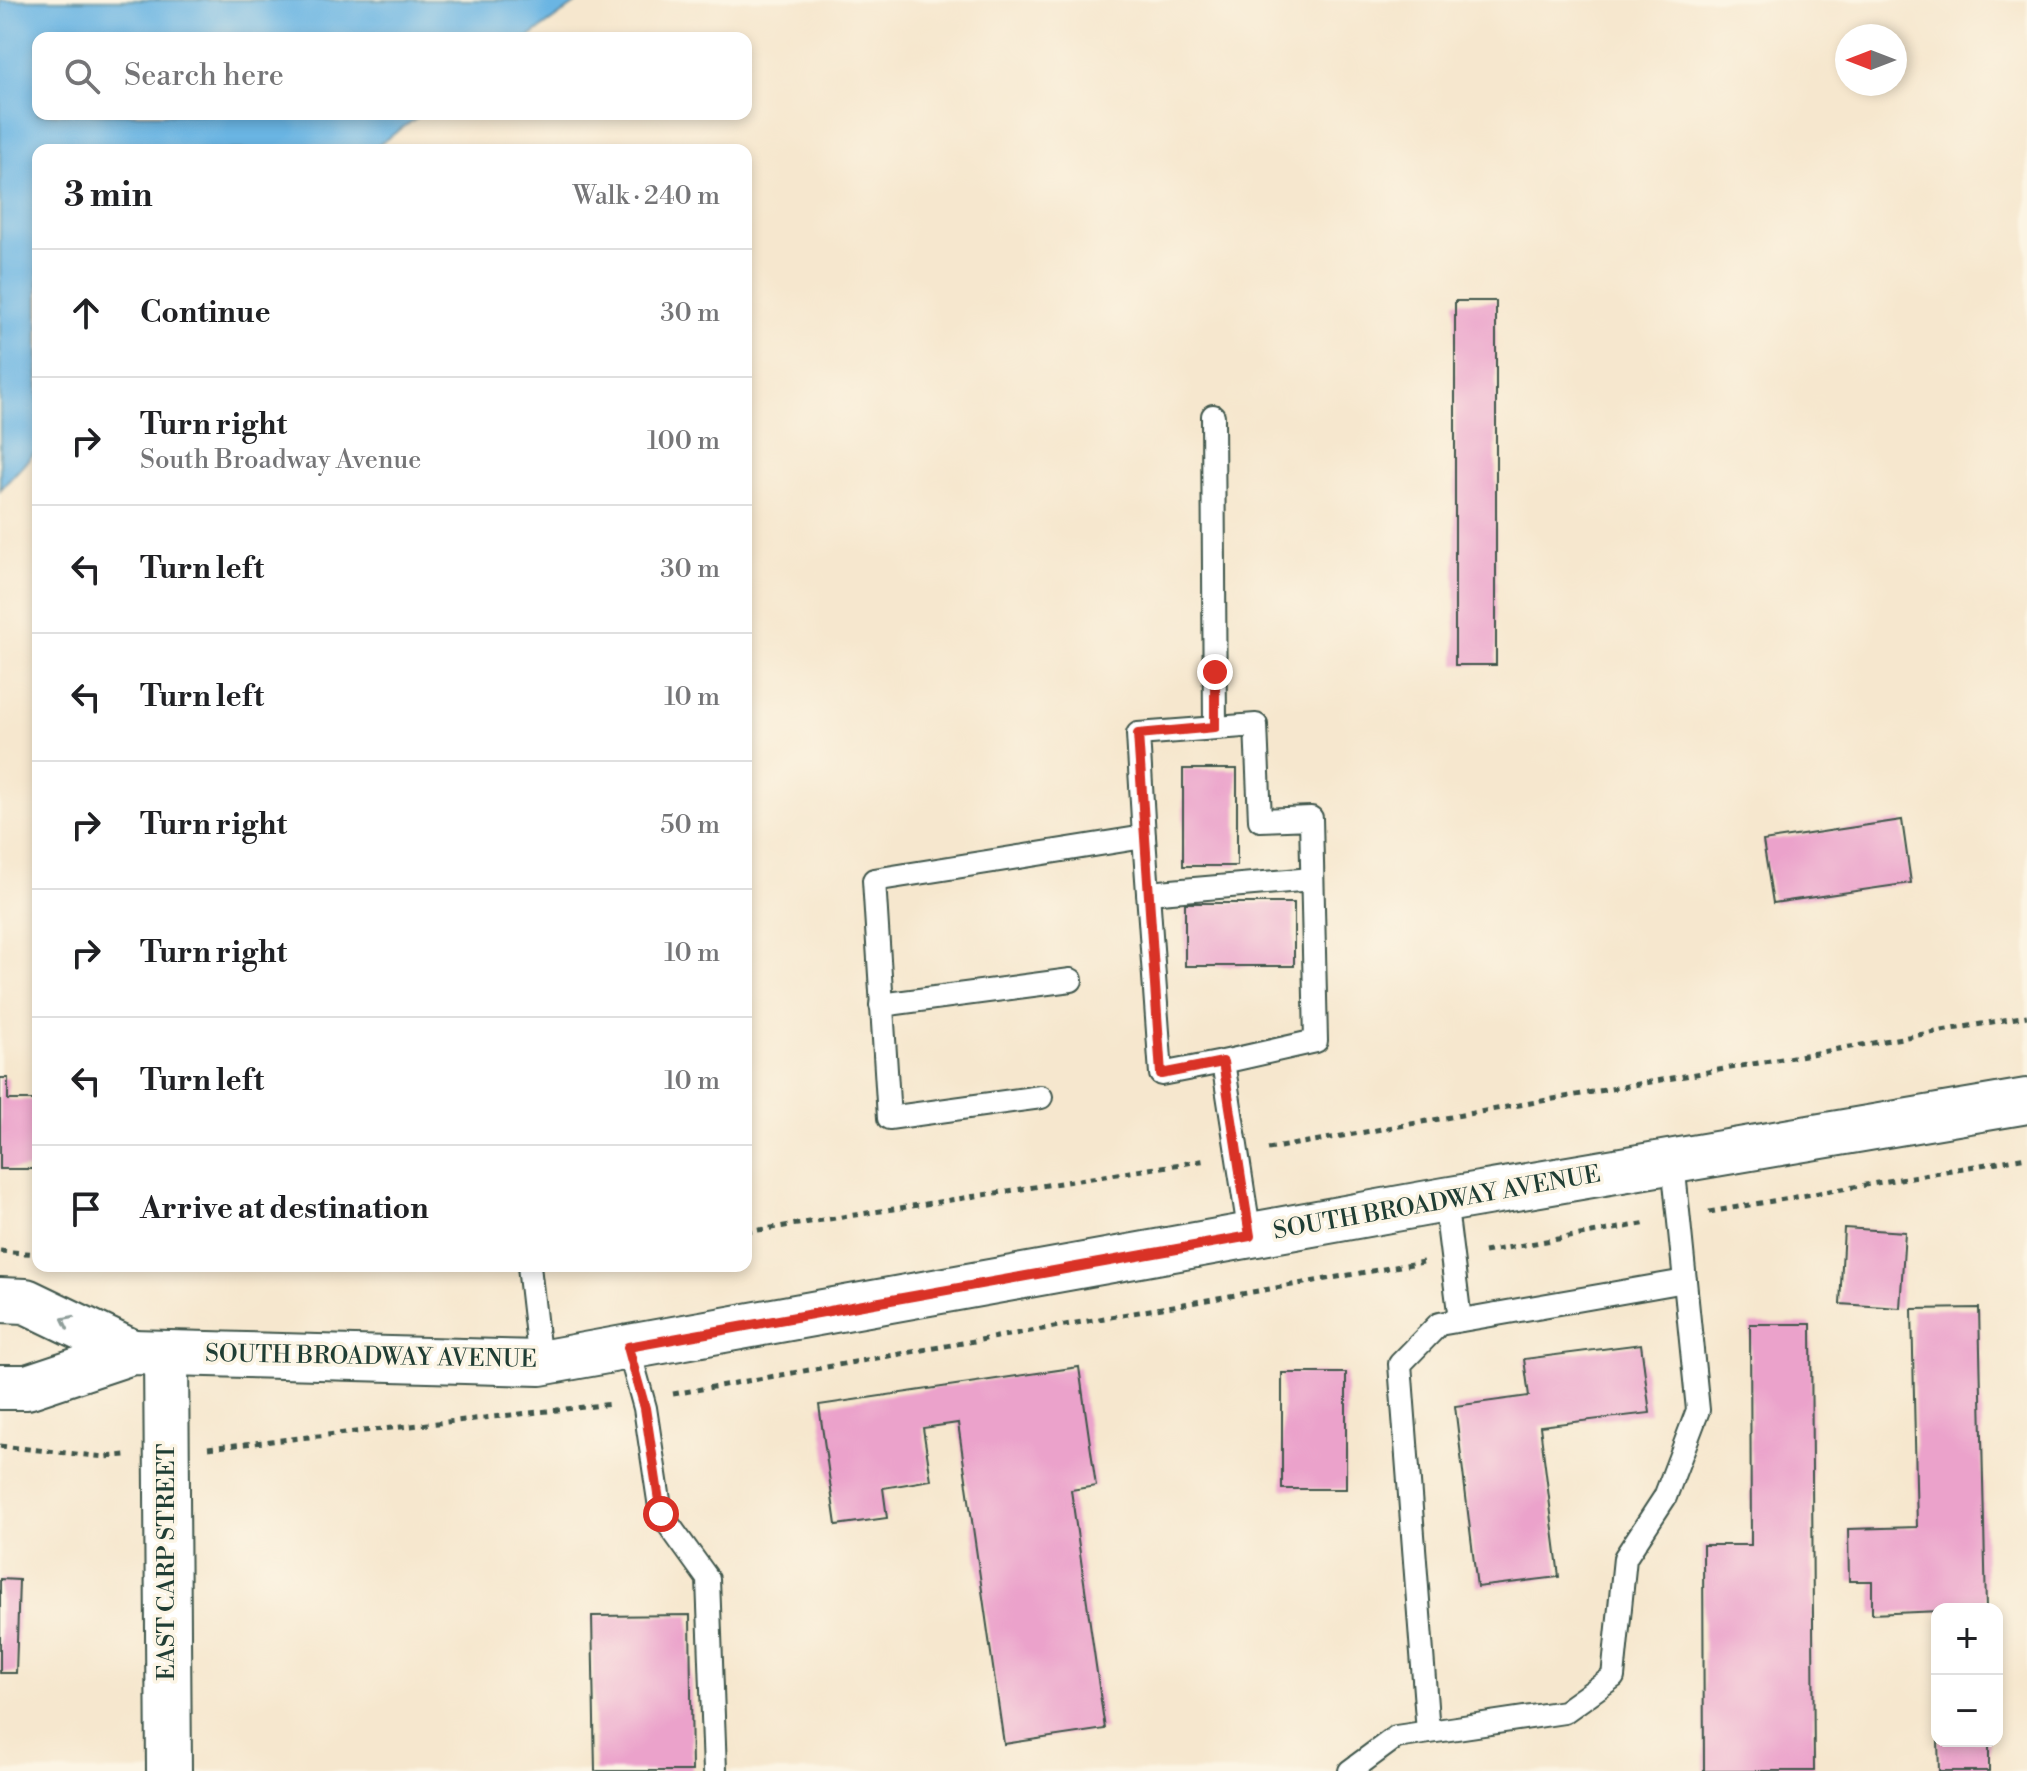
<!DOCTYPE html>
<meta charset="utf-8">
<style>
body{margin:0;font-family:"Libre Bodoni",serif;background:#f2f2f2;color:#202124}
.controls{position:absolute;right:24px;bottom:24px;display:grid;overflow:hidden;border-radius:16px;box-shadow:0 4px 12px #0003}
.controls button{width:72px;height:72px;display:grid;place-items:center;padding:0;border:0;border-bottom:2px solid #e0e0e0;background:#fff;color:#202124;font:40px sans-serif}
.compass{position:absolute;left:1835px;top:24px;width:72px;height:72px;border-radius:50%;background:#fff;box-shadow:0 4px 12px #0003;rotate:270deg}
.stop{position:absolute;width:24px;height:24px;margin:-18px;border:6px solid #d93025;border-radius:50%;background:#fff}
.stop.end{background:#d93025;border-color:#fff;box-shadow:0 2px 8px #0008}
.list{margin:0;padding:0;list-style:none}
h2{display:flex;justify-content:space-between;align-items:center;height:104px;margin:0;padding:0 32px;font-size:34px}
h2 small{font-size:26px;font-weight:400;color:#757577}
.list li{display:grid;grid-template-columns:52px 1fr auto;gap:24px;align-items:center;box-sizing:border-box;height:128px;padding:0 32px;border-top:2px solid #e0e0e0}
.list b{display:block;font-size:30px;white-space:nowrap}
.list p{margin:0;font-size:26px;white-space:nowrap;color:#757577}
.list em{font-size:26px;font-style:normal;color:#757577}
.icon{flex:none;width:44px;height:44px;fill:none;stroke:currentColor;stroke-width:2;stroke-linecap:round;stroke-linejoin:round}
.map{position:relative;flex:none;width:2027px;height:1771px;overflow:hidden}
.search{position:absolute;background:#fff;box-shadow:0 4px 12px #0003;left:32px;top:32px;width:720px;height:88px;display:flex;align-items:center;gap:20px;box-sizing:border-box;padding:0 28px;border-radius:16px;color:#757577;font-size:30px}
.panel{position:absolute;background:#fff;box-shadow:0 4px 12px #0003;left:32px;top:144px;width:720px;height:1128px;border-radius:16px}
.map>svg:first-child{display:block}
</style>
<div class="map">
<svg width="2027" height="1771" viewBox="0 0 2027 1771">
<rect width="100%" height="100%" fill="#fcf5e5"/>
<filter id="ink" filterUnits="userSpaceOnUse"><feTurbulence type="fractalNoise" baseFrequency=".0125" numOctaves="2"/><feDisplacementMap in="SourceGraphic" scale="16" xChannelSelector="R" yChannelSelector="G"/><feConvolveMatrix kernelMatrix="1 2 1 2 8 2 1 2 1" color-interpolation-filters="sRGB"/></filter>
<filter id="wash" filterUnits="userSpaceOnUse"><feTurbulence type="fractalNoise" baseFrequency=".006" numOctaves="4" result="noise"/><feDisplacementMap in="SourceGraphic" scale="32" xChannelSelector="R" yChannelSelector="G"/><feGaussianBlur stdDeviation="1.8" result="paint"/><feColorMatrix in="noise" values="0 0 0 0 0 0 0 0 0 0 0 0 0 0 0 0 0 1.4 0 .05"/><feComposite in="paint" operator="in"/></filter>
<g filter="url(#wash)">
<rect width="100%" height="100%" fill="#f6e7ce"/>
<path fill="#6bb5e3" stroke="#45798c" stroke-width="2" d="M 0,0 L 581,0 L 528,38 L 38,38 L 38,114 L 422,114 L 371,150 L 38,150 L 38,449 L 0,490 Z"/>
<g id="blocks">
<g fill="#eba2cb">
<rect x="1455" y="301" width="41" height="364"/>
<rect x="1183" y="769" width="54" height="97"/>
<path d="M 1902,820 L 1911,883 L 1773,903 L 1763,841 Z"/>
<rect x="1185" y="903" width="109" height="63"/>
<path d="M 0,1078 L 8,1078 L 8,1100 L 38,1100 L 38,1169 L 0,1169 Z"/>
<path d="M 1844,1228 L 1905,1232 L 1900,1308 L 1840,1304 Z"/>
<path d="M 1979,1308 L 1986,1609 L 1872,1614 L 1872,1581 L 1849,1581 L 1848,1529 L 1917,1527 L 1912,1309 Z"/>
<path d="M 1750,1324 L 1811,1324 L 1814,1771 L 1704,1771 L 1703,1545 L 1751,1545 Z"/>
<path d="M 1641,1344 L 1650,1413 L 1540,1426 L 1559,1577 L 1477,1587 L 1455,1406 L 1529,1396 L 1524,1359 Z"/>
<path d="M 1079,1367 L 1096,1486 L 1071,1490 L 1105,1729 L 1004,1744 L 958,1423 L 923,1428 L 931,1480 L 883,1488 L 887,1518 L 836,1525 L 819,1405 Z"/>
<rect x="1282" y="1373" width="64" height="116"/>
<path d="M 0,1579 L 19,1580 L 16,1673 L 0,1673 Z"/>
<path d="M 690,1615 L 692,1771 L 595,1771 L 592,1616 Z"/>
<path d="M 1938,1741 L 1989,1741 L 1989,1771 L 1939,1771 Z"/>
</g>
</g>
</g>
<g filter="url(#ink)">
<use href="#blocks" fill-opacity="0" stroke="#3f564b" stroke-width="2"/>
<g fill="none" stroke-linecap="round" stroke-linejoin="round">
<g stroke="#3f564b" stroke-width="26">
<g id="lane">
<path d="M 1213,416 L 1215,727"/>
<path d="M 1144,837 L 1138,734 L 1256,725 L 1260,820 L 1311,818 L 1316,1041 L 1223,1062"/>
<path d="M 1148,893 L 1312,879"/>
<path d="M 881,1005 L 1071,980"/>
<path d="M 1041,1097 L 889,1118 L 874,880 L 1144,837 L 1161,1074 L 1223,1062 L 1250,1236"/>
<path d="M 1445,1200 L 1460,1320"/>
<path d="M 529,1266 L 540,1363"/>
<path d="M 628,1347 L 645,1408 L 661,1514 L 708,1579 L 715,1771"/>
<path d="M 1428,1732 L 1400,1364 L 1439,1324 L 1685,1281"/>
<path d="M 1350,1771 L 1396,1737 L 1564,1712 L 1613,1677 L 1625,1558 L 1665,1497 L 1698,1410 L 1673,1162"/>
</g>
</g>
<g stroke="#3f564b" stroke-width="48">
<path id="street" d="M 166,1353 L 169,1771"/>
</g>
<g stroke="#3f564b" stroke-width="48">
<g id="primary">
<path d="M 0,1300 L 26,1301 L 132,1352"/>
<path d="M 0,1387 L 27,1387 L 132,1352 L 540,1363 L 1445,1200 L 2027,1101"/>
</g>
</g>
<g stroke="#3f564b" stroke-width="5" stroke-dasharray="6 6" stroke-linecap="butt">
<path d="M 1268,1149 L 2027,1016"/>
<path d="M 1709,1212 L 2027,1157"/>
<path d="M 746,1232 L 1207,1160"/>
<path d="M 0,1251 L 38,1254"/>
<path d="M 1484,1252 L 1648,1223"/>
<path d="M 673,1394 L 1423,1262"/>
<path d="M 0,1446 L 105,1457 L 126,1455"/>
<path d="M 208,1448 L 612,1404"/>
</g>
<use href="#lane" stroke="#fff" stroke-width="22"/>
<use href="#street" stroke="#fff" stroke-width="44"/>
<use href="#primary" stroke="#fff" stroke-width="44"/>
</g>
<defs><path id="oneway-chevron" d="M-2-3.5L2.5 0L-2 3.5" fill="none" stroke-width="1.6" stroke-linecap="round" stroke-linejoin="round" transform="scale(2)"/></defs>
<use stroke="#8f9e9a" href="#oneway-chevron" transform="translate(67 1321) rotate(-154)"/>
</g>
<g fill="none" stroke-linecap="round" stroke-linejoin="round" filter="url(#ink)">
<path stroke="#d93025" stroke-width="10" d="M 661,1514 L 645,1408 L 628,1347 L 1250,1236 L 1223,1062 L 1161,1074 L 1138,734 L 1215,727 L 1215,672"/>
</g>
<g text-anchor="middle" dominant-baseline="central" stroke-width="7" stroke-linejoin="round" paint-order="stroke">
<g font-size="24" fill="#1f3d34" stroke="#fcf5e5">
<text transform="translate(1437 1203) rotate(-10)">SOUTH BROADWAY AVENUE</text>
<text transform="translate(371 1357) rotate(1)">SOUTH BROADWAY AVENUE</text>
<text transform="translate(167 1562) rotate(-90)">EAST CARP STREET</text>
</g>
</g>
</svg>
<div class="controls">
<button>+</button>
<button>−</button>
</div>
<svg class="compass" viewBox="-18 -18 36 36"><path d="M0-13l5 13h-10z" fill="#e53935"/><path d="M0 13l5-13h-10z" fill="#757577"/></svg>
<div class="stop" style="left:661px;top:1514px"></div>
<div class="stop end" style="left:1215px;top:672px"></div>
<div class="search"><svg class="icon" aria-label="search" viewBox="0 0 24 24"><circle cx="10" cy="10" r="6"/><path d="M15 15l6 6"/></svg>Search here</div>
<section class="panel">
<h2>3 min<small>Walk · 240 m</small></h2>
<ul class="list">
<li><svg class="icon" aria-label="ahead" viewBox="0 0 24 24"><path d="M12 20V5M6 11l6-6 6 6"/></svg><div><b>Continue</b></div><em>30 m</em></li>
<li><svg class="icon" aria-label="right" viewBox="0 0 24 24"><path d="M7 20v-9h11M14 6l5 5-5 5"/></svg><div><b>Turn right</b><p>South Broadway Avenue</p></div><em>100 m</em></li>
<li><svg class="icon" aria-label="left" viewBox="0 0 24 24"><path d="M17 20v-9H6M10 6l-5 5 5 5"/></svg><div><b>Turn left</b></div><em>30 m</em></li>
<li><svg class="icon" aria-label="left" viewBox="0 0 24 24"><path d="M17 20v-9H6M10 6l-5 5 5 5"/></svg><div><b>Turn left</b></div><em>10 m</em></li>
<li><svg class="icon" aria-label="right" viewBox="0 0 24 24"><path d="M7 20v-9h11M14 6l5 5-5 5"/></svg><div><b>Turn right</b></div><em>50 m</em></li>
<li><svg class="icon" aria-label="right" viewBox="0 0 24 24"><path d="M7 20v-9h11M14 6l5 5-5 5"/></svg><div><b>Turn right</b></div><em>10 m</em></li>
<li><svg class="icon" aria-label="left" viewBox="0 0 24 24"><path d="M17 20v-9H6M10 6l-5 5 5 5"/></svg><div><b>Turn left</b></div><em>10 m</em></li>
<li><svg class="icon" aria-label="arrive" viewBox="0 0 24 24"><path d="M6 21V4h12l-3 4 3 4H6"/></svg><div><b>Arrive at destination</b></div></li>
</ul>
</section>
</div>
